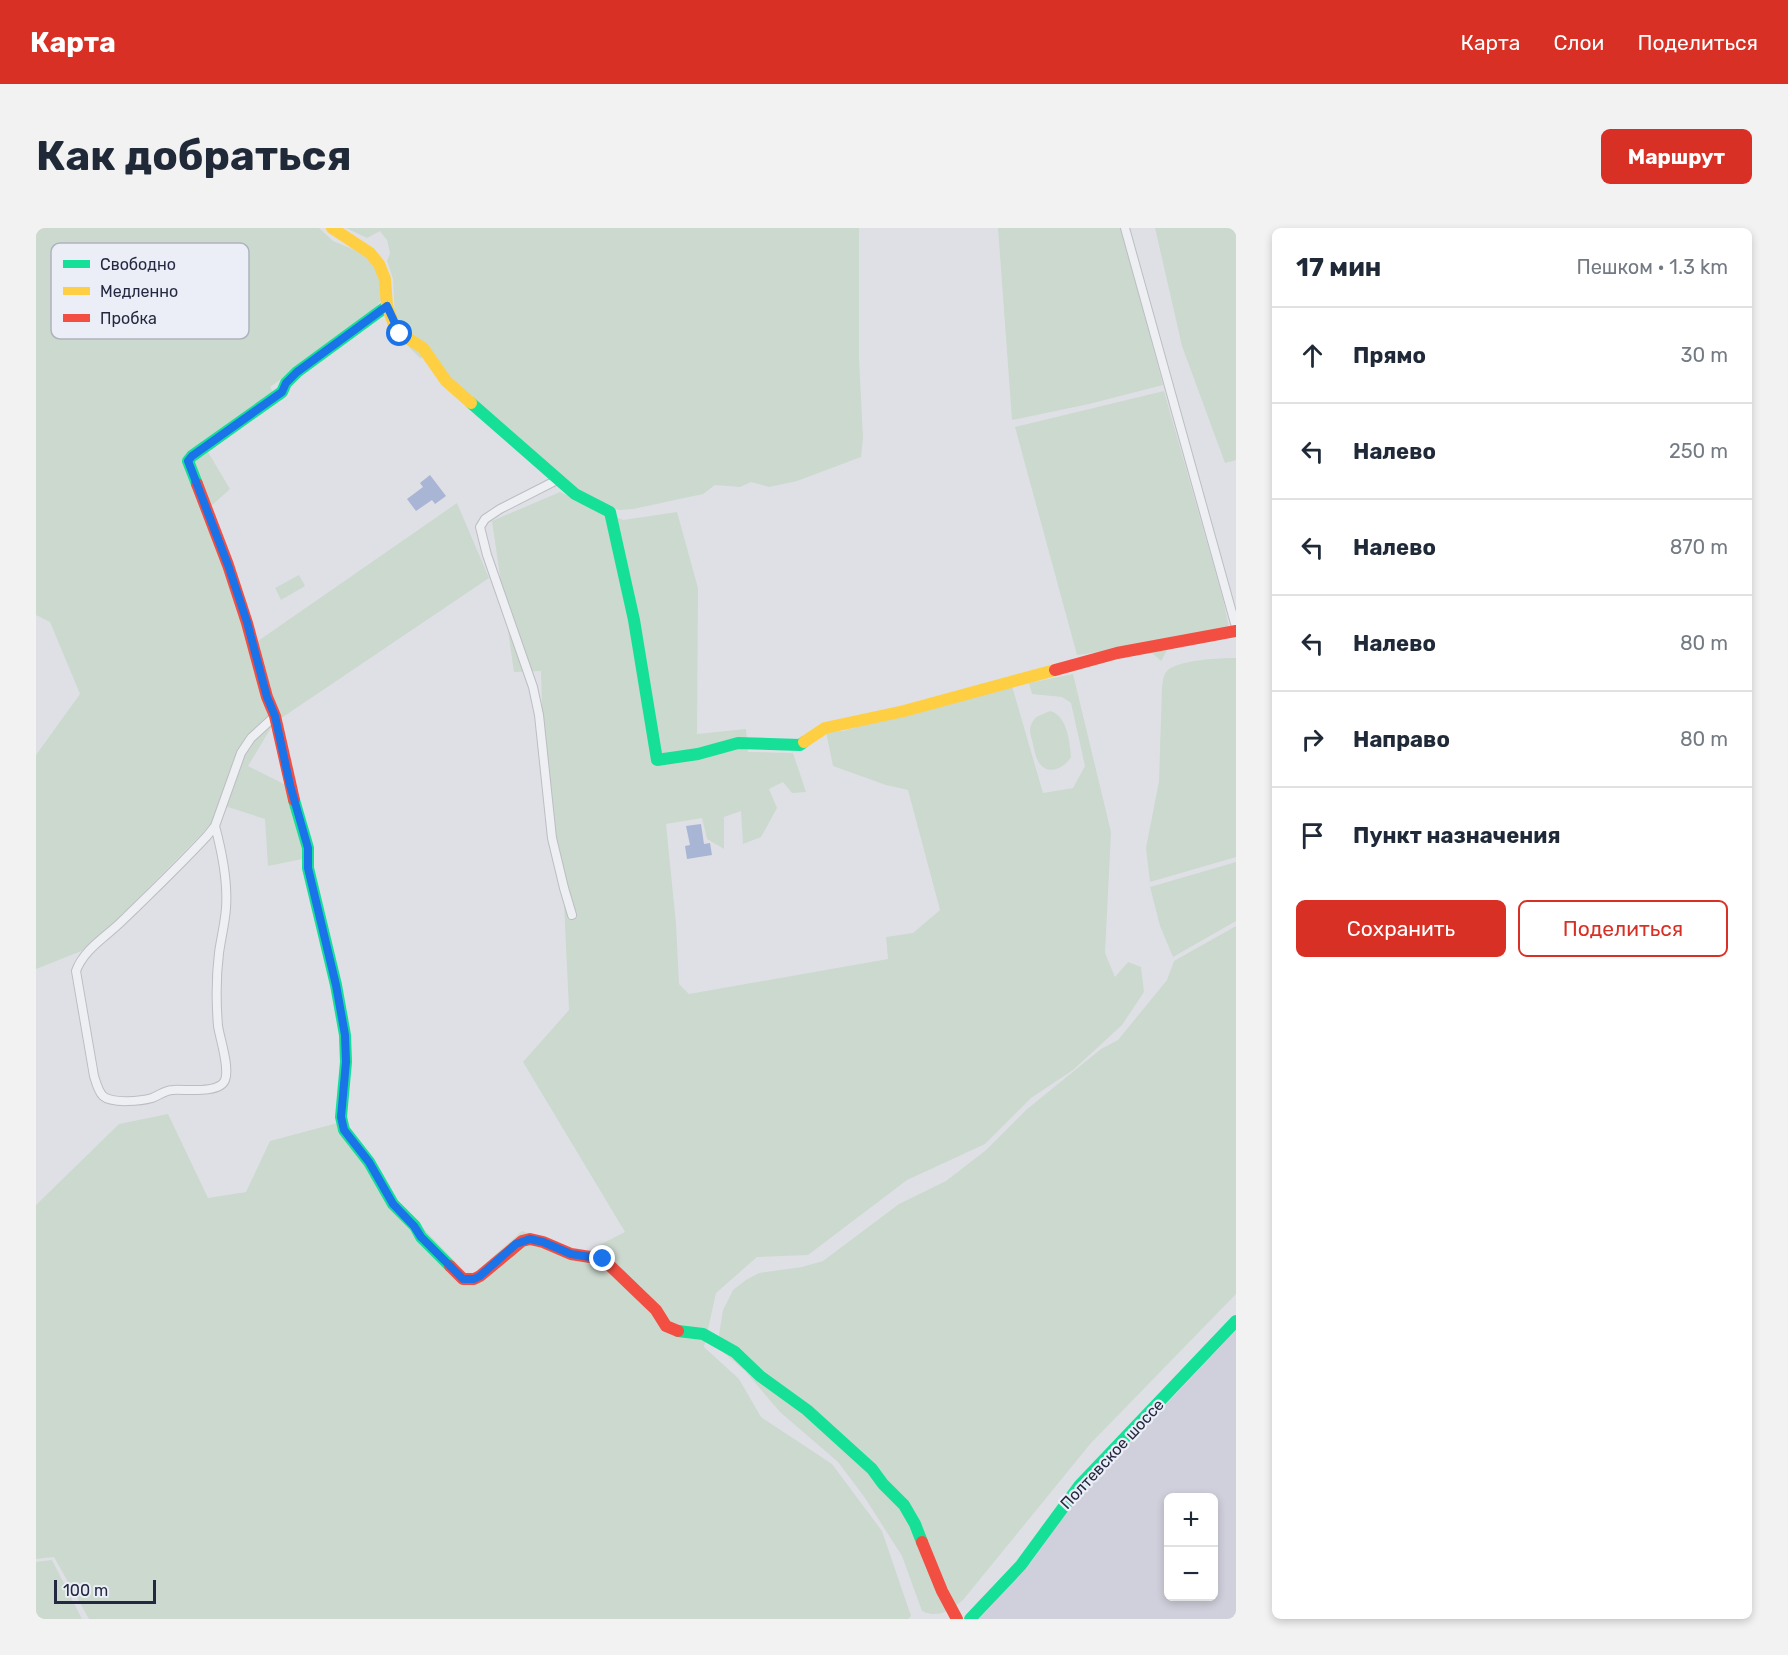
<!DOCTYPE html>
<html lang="ru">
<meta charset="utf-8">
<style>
body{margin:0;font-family:Rubik,sans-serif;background:#f2f2f3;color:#1f2937}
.controls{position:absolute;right:18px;bottom:18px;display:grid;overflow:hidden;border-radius:9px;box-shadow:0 3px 9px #0003}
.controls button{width:54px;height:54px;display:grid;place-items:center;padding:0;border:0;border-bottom:2px solid #e0e1e3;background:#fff;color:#1f2937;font:30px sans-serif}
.scale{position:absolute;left:18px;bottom:15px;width:102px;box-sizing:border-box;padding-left:6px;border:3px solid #242840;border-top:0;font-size:16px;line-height:21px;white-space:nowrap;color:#242840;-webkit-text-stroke:4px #ebeef6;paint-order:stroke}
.stop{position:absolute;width:18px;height:18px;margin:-14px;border:4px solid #1a73e8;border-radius:50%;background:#fff}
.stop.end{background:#1a73e8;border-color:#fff;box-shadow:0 2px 6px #0008}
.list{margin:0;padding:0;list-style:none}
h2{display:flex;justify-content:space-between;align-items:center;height:78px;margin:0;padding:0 24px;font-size:26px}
h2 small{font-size:20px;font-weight:400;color:#747a83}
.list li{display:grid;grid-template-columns:39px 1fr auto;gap:18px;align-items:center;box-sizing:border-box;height:96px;padding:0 24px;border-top:2px solid #e0e1e3}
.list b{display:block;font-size:22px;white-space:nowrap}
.list em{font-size:20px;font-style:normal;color:#747a83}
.actions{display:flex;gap:12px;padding:18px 24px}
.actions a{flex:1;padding:14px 0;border:2px solid #d93025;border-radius:9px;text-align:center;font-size:21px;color:#d93025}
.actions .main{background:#d93025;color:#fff}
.icon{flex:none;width:33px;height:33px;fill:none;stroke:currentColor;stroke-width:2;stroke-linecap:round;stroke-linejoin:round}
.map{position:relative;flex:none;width:1200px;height:1391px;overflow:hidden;border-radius:9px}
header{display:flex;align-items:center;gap:36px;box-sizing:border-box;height:84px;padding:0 30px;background:#d93025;color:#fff}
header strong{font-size:28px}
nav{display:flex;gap:33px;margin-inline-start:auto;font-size:21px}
.intro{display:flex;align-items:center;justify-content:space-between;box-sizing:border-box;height:144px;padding:0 36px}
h1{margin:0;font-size:42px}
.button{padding:15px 27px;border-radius:9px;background:#d93025;color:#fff;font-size:21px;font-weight:700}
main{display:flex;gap:36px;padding:0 36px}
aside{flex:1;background:#fff;border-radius:9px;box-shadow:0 3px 9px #0003}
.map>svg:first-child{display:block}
</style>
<header>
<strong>Карта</strong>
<nav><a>Карта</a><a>Слои</a><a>Поделиться</a></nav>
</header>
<div class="intro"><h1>Как добраться</h1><a class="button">Маршрут</a></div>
<main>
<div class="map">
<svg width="1200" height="1391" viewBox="0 0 1200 1391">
<rect width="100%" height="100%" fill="#dfe0e5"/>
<path fill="#cfd0db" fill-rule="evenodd" d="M 1200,1102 L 1200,1391 L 943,1391 L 996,1333 L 1038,1274 ZM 1132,1270 L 1178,1270 L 1178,1368 L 1132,1368 Z"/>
<g fill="#ccd9ce">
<path d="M 0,0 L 283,0 L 297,13 L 326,25 L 343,44 L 349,68 L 329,92 L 234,159 L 242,171 L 172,224 L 194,261 L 174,279 L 222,413 L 421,275 L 453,350 L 238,495 L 212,538 L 254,559 L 271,630 L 232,638 L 229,591 L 192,579 L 53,720 L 0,741 L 0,527 L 44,466 L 14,394 L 0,387 Z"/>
<path d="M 310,0 L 823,0 L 823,130 L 827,210 L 825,229 L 761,253 L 733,259 L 715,254 L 704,259 L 679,257 L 667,266 L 597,281 L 583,282 L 556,272 L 543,264 L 407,145 L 395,130 L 384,130 L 372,118 L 359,92 L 357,51 L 351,33 L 354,25 L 351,12 L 344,3 L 331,10 Z"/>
<path d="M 962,0 L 1085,0 L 1127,157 L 1053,176 L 976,192 Z"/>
<path d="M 1119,0 L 1200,0 L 1200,232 L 1189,235 L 1146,118 Z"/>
<path d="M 1128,163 L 1187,371 L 1193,400 L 1131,422 L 1125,433 L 1114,423 L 1078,422 L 1041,427 L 979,199 Z"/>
<path d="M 524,264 L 587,292 L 641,284 L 662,360 L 661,506 L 710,501 L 712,524 L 757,525 L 770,564 L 756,565 L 747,554 L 733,561 L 741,580 L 725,609 L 707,616 L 705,583 L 688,589 L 688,621 L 671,611 L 666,590 L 630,596 L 640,696 L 643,756 L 653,766 L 852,731 L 850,709 L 877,705 L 904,682 L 872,562 L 850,557 L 797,538 L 790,504 L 807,503 L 869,485 L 976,458 L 1007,565 L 1037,560 L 1049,538 L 1035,475 L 1026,469 L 996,466 L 993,455 L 1037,446 L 1075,604 L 1069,725 L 1079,749 L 1092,734 L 1105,739 L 1108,764 L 1086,797 L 1037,842 L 995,870 L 949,916 L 871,952 L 772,1027 L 721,1029 L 680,1065 L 668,1119 L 703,1151 L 725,1189 L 796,1236 L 846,1303 L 875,1388 L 872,1391 L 53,1391 L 18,1329 L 0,1331 L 0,977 L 83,896 L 132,886 L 172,970 L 210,964 L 234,913 L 309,893 L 344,942 L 363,975 L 434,1049 L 486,1003 L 548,1025 L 589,1004 L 487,834 L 533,782 L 528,676 L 509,578 L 505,443 L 478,444 L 456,293 Z"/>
<path d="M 263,347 L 269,358 L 245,372 L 239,360 Z"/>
<path d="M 1200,430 L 1200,629 L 1114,654 L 1110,620 L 1123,553 L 1126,459 C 1127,452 1127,446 1133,441 C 1146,432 1183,430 1200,430 Z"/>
<path d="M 1014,483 C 1031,487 1034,514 1035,529 C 1027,542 1009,549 1001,531 C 999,526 998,521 997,516 C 996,512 994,507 994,502 C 994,497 997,493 1000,489 Z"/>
<path d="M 1200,634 L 1200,693 L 1137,729 L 1124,698 L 1114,659 Z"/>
<path d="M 1200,698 L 1200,1066 L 1055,1215 L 927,1372 C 914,1382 903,1391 886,1383 L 866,1328 L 829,1270 L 802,1234 L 744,1184 L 709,1143 L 687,1124 L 683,1107 L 687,1082 L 697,1062 L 710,1052 L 723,1045 L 766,1039 L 787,1033 L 863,976 L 910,953 L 949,923 L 990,882 L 1065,821 L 1082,812 L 1131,752 L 1138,733 Z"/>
<path d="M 16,1332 L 46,1391 L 0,1391 L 0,1334 Z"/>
</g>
<g fill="#a9b5d4">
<path d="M 394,247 L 410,268 L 399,276 L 396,272 L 380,283 L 371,271 L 387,259 L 384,255 Z"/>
<path d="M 665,596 L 668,616 L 674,615 L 676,627 L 651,631 L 649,618 L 654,617 L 650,598 Z"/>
</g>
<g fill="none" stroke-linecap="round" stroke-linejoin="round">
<g stroke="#bcbdc3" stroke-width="10">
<g id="street">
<path d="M 1089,0 L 1200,399"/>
<path d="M 523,251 L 464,281 L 449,291 L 444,299 L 451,327 L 497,459 L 503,487 L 516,610 L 528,660 L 536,687"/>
<path d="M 179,598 C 186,624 192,653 190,680 C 189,695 185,710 183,725 C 180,749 180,773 182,798 C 184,811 194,840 189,852 C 184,866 149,861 137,862 C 129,862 124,867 116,870 C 106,873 76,876 67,868 C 62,863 60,854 58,848 L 40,743 C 48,721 70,709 86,693 C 115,665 144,637 171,608 L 179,598 L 205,525 L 215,510 L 239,488"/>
</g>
</g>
<use href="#street" stroke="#eeeff2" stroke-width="8"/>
<g stroke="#16e098" stroke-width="12">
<path d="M 435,175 L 539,266 L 574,284 L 598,392 L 621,532 L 662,526 L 702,515 L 764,517 L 768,514"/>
<path d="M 161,256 L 152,233 L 156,228 L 246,164 L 250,155 L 261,144 L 351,78"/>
<path d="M 258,572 L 272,620 L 272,640 L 300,757 L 309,807 L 310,834 L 305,889 L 308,902 L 333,934 L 357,976 L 379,998 L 385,1009 L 414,1038"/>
<path d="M 642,1103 L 667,1106 L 699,1124 L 724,1148 L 771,1182 L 836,1241 L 847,1256 L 868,1277 L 879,1296 L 886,1314"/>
<path d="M 934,1391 L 985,1337 L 1043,1258 L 1200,1093"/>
</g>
<g stroke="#ffcf43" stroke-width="12">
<path d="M 296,0 L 334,25 L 343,36 L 349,51 L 351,78 L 357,94 L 365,106 L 387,120 L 410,153 L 435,175"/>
<path d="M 768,514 L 789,500 L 868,483 L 1019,442"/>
</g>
<g stroke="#f24e42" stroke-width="12">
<path d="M 161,256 L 192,337 L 211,395 L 231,469 L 239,488 L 258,572"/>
<path d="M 1019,442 L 1081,425 L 1200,403"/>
<path d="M 414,1038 L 427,1051 L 438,1051 L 444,1048 L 486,1013 L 494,1011 L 507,1014 L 535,1026 L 567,1031 L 620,1082 L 630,1098 L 642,1103"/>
<path d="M 886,1314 L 906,1363 L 921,1391"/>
</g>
</g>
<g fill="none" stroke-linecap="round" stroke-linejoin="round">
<path stroke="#1a73e8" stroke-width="8" d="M 364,106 L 351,78 L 261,144 L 250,155 L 246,164 L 156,228 L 152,233 L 192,337 L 211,394 L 231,469 L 239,488 L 254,557 L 272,620 L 272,640 L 300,757 L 309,807 L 310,834 L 305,889 L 308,902 L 333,934 L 357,976 L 378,998 L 385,1009 L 427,1051 L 438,1051 L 444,1048 L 480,1016 L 494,1011 L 507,1014 L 535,1026 L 567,1031"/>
</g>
<g text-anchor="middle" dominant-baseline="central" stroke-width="4.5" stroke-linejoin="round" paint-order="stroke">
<g font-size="16" fill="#242840" stroke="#ebeef6">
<text transform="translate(1076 1226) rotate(-47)">Полтевское шоссе</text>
</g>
</g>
<rect x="15" y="15" width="198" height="96" rx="9" fill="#ebeef6" stroke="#afb3bf" stroke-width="1.5"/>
<rect x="27" y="32" width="27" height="8" fill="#16e098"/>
<rect x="27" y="59" width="27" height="8" fill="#ffcf43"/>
<rect x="27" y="86" width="27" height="8" fill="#f24e42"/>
<g font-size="16" fill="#242840">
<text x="64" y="42">Свободно</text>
<text x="64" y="69">Медленно</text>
<text x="64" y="96">Пробка</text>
</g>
</svg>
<div class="controls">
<button>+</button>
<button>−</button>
</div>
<div class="scale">100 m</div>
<div class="stop" style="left:364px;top:106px"></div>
<div class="stop end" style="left:567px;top:1031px"></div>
</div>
<aside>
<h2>17 мин<small>Пешком · 1.3 km</small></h2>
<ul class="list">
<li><svg class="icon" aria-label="ahead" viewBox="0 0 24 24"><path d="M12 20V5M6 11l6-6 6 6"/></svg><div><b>Прямо</b></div><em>30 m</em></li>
<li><svg class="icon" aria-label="left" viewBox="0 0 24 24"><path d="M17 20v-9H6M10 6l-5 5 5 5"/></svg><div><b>Налево</b></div><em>250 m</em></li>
<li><svg class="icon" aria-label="left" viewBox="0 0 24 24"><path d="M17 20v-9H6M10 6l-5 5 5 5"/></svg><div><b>Налево</b></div><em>870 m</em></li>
<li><svg class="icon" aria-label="left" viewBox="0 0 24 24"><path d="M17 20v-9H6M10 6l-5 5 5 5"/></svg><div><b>Налево</b></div><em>80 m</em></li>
<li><svg class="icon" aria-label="right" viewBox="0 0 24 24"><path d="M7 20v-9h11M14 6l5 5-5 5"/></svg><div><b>Направо</b></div><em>80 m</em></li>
<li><svg class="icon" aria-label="arrive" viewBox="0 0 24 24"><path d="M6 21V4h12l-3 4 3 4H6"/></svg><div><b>Пункт назначения</b></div></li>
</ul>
<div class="actions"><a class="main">Сохранить</a><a>Поделиться</a></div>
</aside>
</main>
